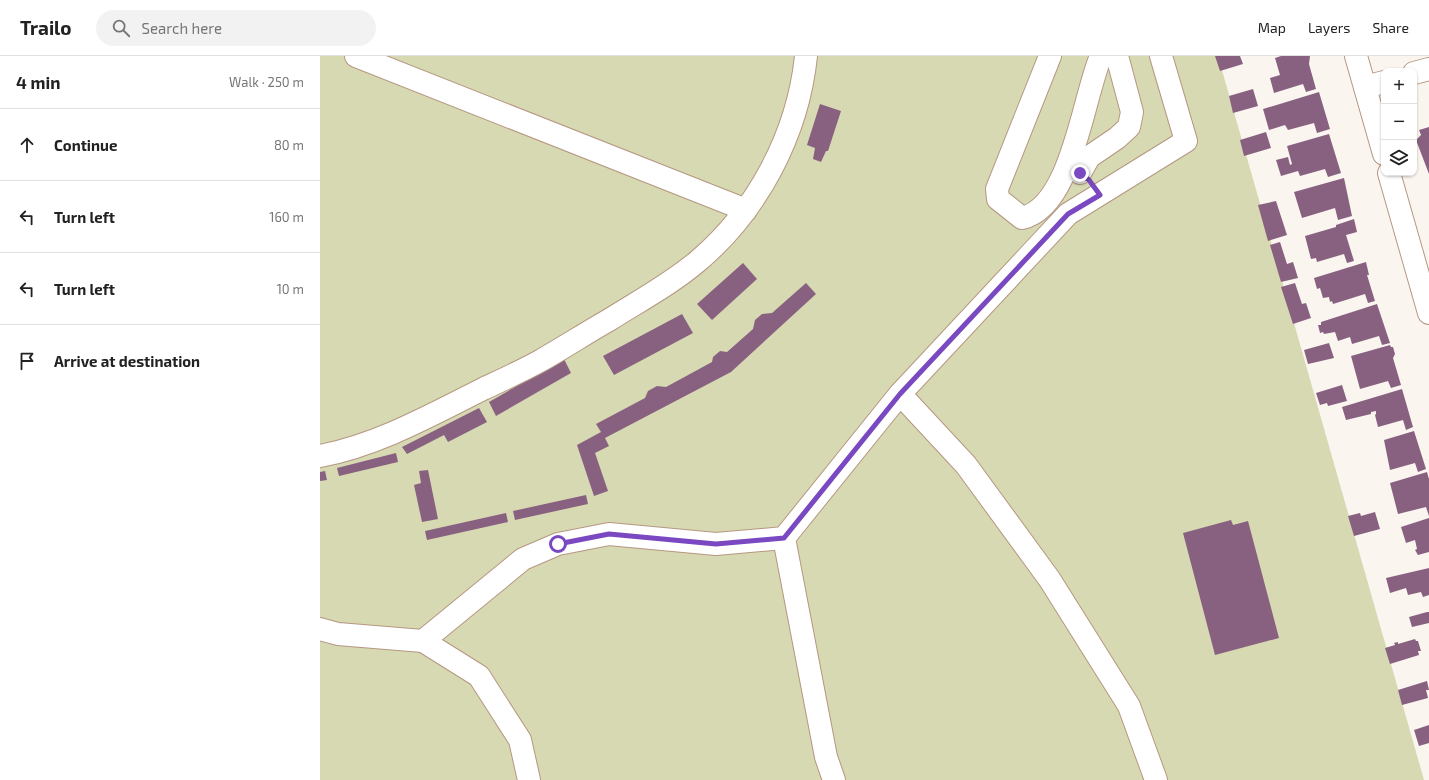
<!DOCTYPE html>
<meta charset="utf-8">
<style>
body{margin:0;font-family:"Exo 2",sans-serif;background:#f2f2f2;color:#222}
.controls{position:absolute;right:12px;top:12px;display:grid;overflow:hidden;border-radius:8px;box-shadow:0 1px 3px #0004}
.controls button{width:36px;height:36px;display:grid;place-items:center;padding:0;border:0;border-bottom:1px solid #e0e0e0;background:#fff;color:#222;font:20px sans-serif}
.stop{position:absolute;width:12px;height:12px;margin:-9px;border:3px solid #7a49c1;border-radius:50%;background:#fff}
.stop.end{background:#7a49c1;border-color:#fff;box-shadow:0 1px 4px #0008}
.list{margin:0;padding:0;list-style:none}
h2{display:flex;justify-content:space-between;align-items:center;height:52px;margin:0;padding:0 16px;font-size:17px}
h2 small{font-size:13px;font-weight:400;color:#767676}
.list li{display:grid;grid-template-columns:26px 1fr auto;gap:12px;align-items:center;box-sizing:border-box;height:72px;padding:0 16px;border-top:1px solid #e0e0e0}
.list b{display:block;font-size:15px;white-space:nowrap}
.list em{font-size:13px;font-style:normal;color:#767676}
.icon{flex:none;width:22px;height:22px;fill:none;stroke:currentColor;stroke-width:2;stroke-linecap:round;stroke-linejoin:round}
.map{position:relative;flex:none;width:1109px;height:724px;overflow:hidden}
header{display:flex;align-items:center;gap:24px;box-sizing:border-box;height:56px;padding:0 20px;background:#fff;border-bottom:1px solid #e0e0e0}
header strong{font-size:19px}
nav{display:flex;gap:22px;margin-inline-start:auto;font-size:14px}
.search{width:280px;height:36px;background:#f2f2f2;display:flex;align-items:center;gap:10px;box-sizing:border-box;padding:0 14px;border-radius:22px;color:#767676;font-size:15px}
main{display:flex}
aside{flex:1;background:#fff}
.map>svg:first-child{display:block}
</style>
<header>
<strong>Trailo</strong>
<div class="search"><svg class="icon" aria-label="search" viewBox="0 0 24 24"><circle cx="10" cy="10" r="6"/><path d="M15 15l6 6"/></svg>Search here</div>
<nav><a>Map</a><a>Layers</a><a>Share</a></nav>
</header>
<main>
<aside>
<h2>4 min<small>Walk · 250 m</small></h2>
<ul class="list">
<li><svg class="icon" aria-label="ahead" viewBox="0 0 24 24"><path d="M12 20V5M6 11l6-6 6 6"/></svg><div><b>Continue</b></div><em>80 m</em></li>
<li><svg class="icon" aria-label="left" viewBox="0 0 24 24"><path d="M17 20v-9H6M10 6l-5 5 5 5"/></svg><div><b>Turn left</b></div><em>160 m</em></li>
<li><svg class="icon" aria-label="left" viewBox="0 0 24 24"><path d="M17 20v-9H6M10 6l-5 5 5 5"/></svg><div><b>Turn left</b></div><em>10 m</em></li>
<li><svg class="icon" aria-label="arrive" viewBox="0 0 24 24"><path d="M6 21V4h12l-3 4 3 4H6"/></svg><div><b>Arrive at destination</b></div></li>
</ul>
</aside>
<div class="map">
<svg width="1109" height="724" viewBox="0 0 1109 724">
<rect width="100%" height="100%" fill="#fbf5f0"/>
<path fill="#d7d9b2" d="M 0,0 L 898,0 L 1104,724 L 0,724 Z"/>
<g fill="#886181">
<path d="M 895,0 L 920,0 L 923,8 L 900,15 Z"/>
<path d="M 961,0 L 990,0 L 989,8 L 996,33 L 986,36 L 983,28 L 954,37 L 950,22 L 960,19 L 955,2 Z"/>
<path d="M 933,33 L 938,50 L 913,57 L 909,40 Z"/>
<path d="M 999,36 L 1010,73 L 997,77 L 994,67 L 968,74 L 965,69 L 949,74 L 943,53 Z"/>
<path d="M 500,48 L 521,55 L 508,95 L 506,95 L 501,106 L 493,103 L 495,92 L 487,89 Z"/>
<path d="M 1109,71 L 1109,118 L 1096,84 L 1101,79 L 1099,74 Z"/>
<path d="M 946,76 L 951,92 L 924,100 L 920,84 Z"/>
<path d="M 1009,78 L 1021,117 L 1008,121 L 1005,113 L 980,120 L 978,115 L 961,120 L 956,104 L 968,101 L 970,109 L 972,108 L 967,90 Z"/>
<path d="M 1024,122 L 1032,160 L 1018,164 L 1015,152 L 982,162 L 974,136 Z"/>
<path d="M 956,145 L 967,179 L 948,185 L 938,149 Z"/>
<path d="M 1034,163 L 1037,176 L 1026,179 L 1034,205 L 1027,207 L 1024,198 L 997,206 L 996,202 L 991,203 L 985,180 L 1016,171 L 1016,169 Z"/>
<path d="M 960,186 L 967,208 L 973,206 L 978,222 L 961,226 L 950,189 Z"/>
<path d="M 1046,206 L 1049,219 L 1047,219 L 1055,245 L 1048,247 L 1045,238 L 1013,248 L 1012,245 L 1010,246 L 1009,241 L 1003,242 L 1000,232 L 997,233 L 994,222 Z"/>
<path d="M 423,207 L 437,223 L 392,264 L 377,248 Z"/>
<path d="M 486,227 L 496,238 L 411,316 L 285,382 L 289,390 L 275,397 L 288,435 L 274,440 L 257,389 L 281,376 L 276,368 L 325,342 L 328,335 L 337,330 L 346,331 L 392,306 L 393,301 L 400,295 L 407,296 L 433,273 L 435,264 L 442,258 L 452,257 Z"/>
<path d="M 975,227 L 982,248 L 986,247 L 991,262 L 973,268 L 961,231 Z"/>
<path d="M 1057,248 L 1070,287 L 1062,289 L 1059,280 L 1032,288 L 1030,281 L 1018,285 L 1015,276 L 1004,278 L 1003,276 L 1000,277 L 998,269 L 1001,269 L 1001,266 Z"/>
<path d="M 362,258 L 373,277 L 294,319 L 283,300 Z"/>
<path d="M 1009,287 L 1014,302 L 988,308 L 984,294 Z"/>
<path d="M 1070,289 L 1071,291 L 1073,291 L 1075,298 L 1073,302 L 1081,329 L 1071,332 L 1068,325 L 1040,333 L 1031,300 Z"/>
<path d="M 244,303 L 251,317 L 176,360 L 169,346 Z"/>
<path d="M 1022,329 L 1027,345 L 1008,350 L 1007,347 L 1000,349 L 996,337 Z"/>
<path d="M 1082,333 L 1093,371 L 1086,374 L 1083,364 L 1058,371 L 1055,359 L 1056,358 L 1056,355 L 1051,356 L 1051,358 L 1026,364 L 1022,351 Z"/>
<path d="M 159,352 L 167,366 L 128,386 L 124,379 L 87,398 L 82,391 Z"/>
<path d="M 1094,375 L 1106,413 L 1098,416 L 1095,407 L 1070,414 L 1064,384 Z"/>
<path d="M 76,397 L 78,406 L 19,420 L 17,412 Z"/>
<path d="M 108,414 L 118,463 L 102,466 L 94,429 L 101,427 L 99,415 Z"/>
<path d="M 5,415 L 7,424 L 0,425 L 0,416 Z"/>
<path d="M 1107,416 L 1109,423 L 1109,460 L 1106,451 L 1078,458 L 1070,427 Z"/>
<path d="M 266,439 L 268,448 L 195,464 L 193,455 Z"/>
<path d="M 1055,456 L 1060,473 L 1034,480 L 1028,460 L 1040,457 L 1041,460 Z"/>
<path d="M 186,457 L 188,466 L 107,484 L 105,475 Z"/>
<path d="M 1109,462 L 1109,496 L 1098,499 L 1095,494 L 1097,493 L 1095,484 L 1086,487 L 1081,471 Z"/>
<path d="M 911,464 L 913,469 L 928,465 L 959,582 L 895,599 L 863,477 Z"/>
<path d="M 1109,512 L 1109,539 L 1103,541 L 1101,536 L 1088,539 L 1086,532 L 1070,537 L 1066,522 Z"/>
<path d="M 1107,556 L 1109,556 L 1109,567 L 1092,571 L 1089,561 Z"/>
<path d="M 1095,583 L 1096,585 L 1098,585 L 1101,595 L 1098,595 L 1099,599 L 1070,608 L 1065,592 L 1075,589 L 1074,587 L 1078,586 L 1078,588 Z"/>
<path d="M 1107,625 L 1109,634 L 1106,634 L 1108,642 L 1082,649 L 1078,634 Z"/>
<path d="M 1109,669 L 1109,687 L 1099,690 L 1094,674 Z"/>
</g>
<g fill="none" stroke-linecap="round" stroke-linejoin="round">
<g stroke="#b59782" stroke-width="24">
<g id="minor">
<path d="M 36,0 L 426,154"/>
<path d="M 730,0 L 677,133 L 678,143 L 702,162 C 752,151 763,41 781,0"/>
<path d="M 1036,0 L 1064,98"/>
<path d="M 1094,17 L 1109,13"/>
<path d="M 1045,31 L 1064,26"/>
<path d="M 760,117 L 769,101 L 797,82 L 809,71 L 812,56 L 797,0"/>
<path d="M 1069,117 L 1109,257"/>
<path d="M 580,338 L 646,409 L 730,524 L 809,650 L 836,724"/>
<path d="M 0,400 C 58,389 111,359 163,333 C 182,324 202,315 220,305 C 243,292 266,277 289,264 C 319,245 351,228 378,205 C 438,154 478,78 486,0"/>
<path d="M 464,482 L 506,701 L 514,724"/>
<path d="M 0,573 L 18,578 L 103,585 L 203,503 L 238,488 L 289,478 L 396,488 L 464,482 L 580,338 L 748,158 L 866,85 L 841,0"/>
<path d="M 103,585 L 159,620 L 200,684 L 209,724"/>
</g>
</g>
<use href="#minor" stroke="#fff" stroke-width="22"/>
</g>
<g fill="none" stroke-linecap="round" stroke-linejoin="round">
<path stroke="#7a49c1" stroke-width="5" d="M 238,488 L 289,478 L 396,488 L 464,482 L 580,338 L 748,158 L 780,139 L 769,124 L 760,117"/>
</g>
</svg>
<div class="controls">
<button>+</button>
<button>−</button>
<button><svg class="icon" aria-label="layers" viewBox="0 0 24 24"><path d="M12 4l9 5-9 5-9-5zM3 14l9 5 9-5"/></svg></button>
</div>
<div class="stop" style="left:238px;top:488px"></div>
<div class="stop end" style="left:760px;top:117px"></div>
</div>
</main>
